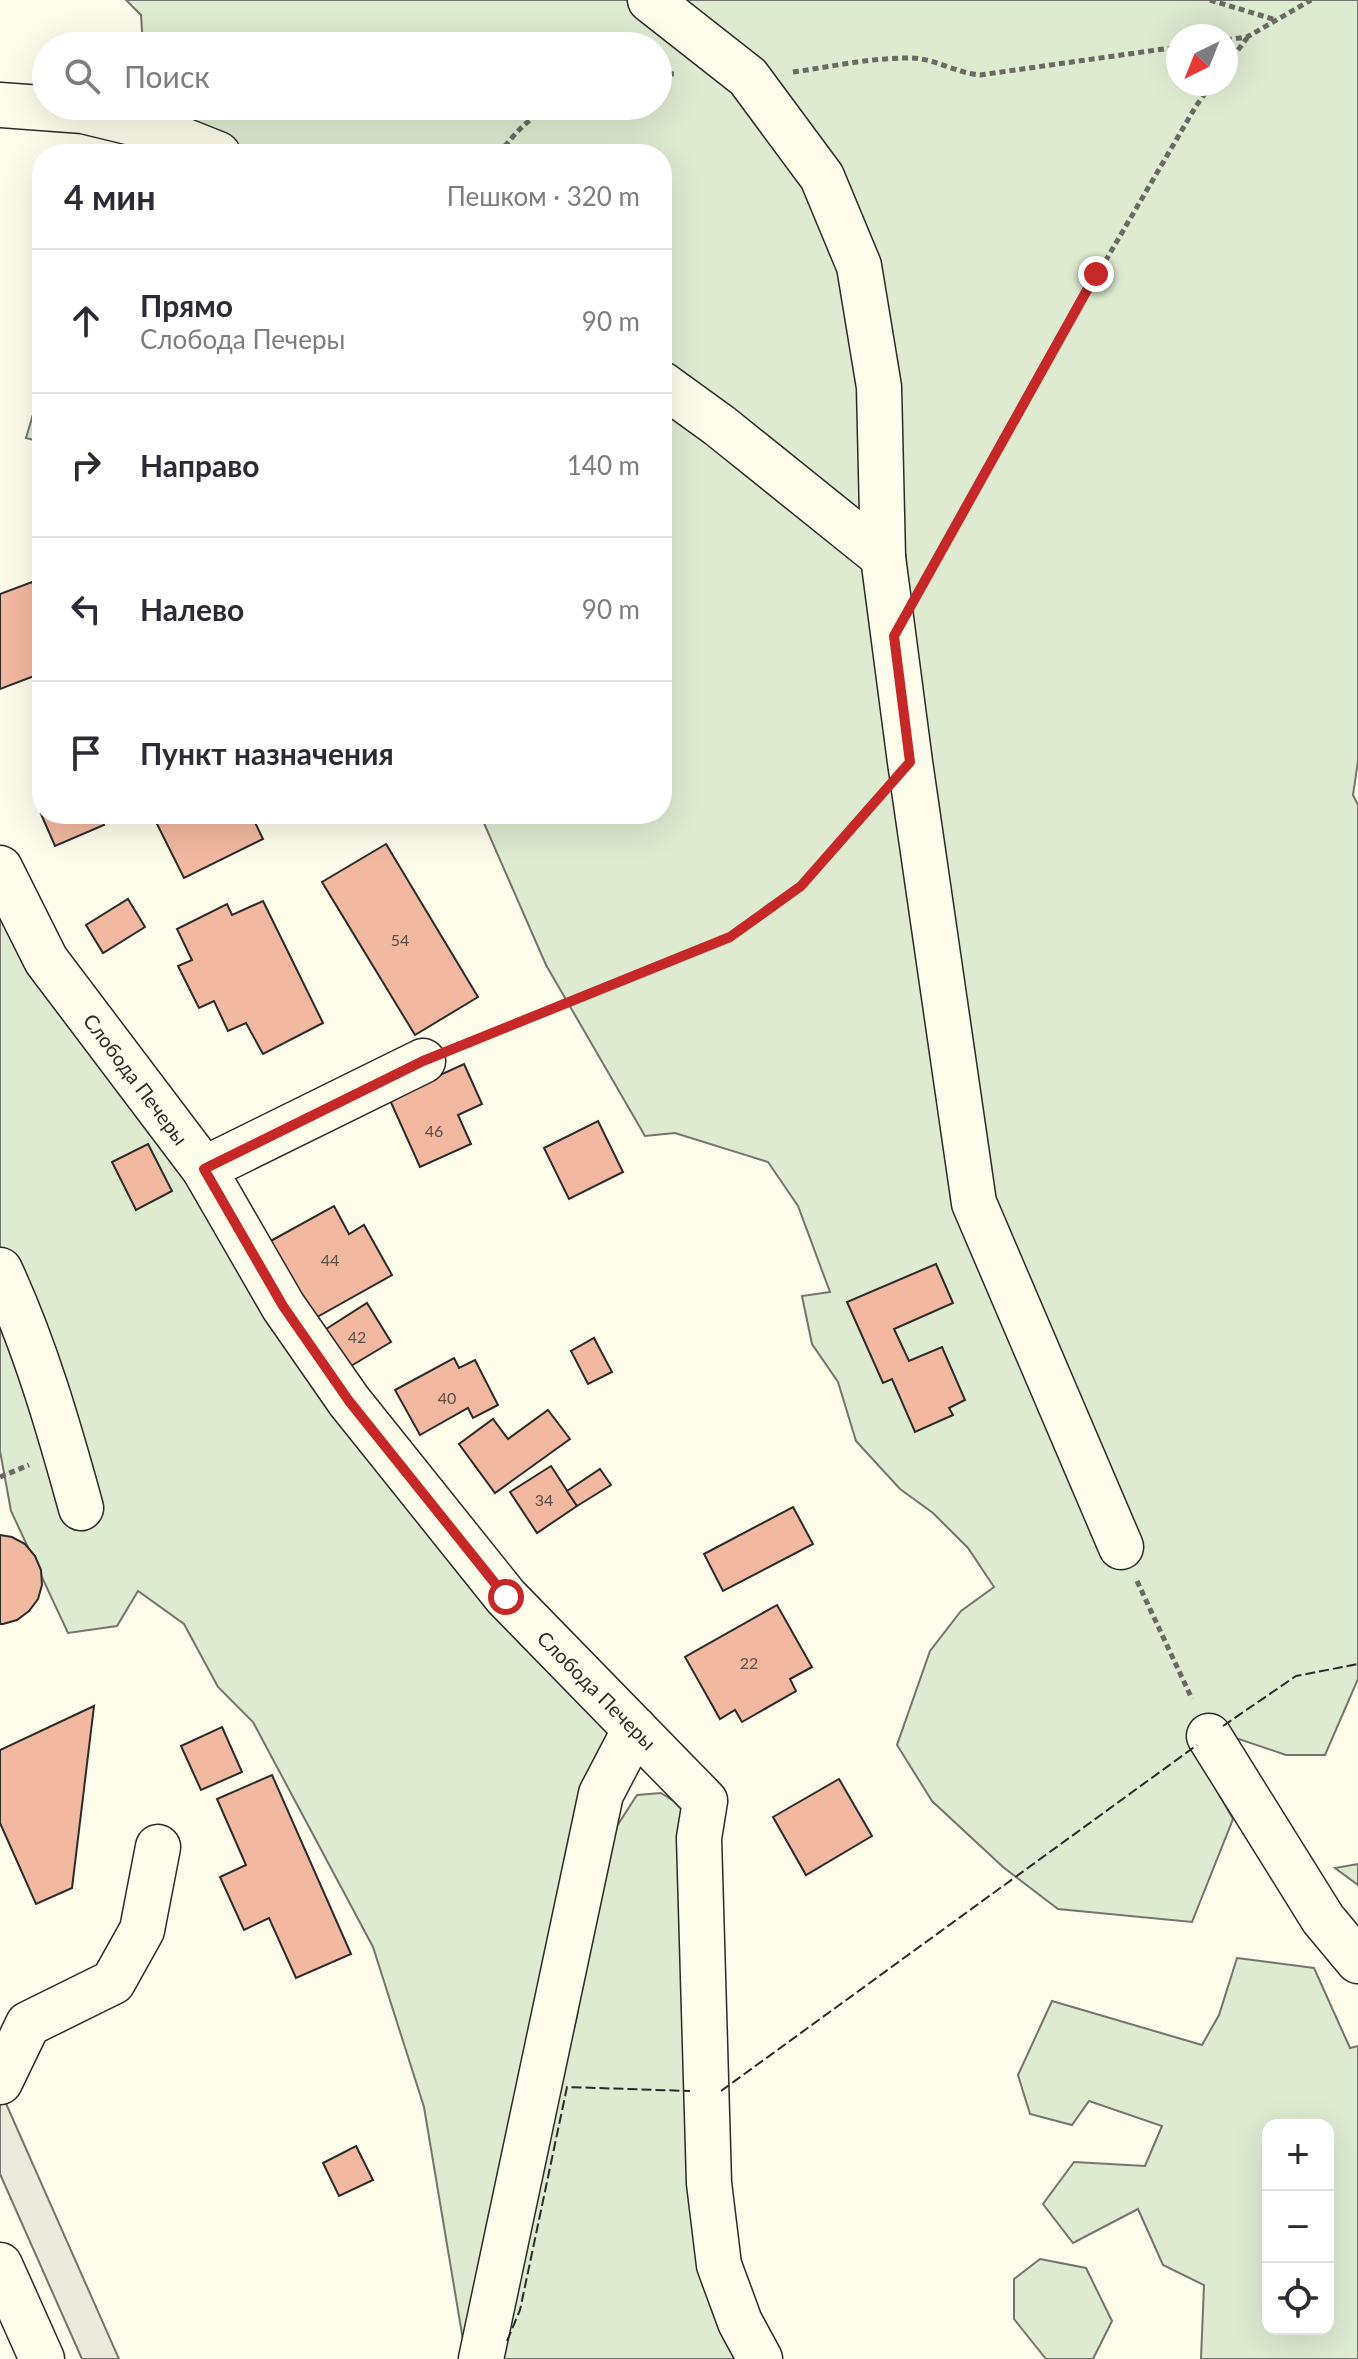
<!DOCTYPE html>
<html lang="ru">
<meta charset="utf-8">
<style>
body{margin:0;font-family:Lato,sans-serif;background:#f2f2f3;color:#2b2b33}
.controls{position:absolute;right:24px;bottom:24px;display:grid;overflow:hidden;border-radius:16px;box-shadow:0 8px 32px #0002}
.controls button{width:72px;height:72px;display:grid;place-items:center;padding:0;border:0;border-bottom:2px solid #e1e1e2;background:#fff;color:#2b2b33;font:40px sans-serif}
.compass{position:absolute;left:1166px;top:24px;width:72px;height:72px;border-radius:50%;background:#fff;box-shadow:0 8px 32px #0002;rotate:223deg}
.stop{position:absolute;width:24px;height:24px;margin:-18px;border:6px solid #c62828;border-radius:50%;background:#fff}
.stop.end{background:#c62828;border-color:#fff;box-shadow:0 2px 8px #0008}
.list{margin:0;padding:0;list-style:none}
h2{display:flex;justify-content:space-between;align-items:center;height:104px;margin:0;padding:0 32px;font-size:34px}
h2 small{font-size:26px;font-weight:400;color:#7c7c81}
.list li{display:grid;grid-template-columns:52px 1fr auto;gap:24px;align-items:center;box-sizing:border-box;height:144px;padding:0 32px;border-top:2px solid #e1e1e2}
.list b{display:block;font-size:30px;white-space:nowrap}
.list p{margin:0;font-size:26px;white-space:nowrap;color:#7c7c81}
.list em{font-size:26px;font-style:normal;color:#7c7c81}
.icon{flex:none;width:44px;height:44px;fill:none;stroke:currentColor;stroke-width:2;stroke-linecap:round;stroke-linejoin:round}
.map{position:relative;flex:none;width:1358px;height:2359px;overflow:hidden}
.search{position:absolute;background:#fff;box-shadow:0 8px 32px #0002;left:32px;top:32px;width:640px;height:88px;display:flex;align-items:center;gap:20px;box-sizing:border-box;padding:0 28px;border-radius:44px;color:#7c7c81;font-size:30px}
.panel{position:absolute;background:#fff;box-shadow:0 8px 32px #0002;left:32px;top:144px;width:640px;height:680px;border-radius:32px}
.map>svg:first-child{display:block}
</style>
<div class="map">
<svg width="1358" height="2359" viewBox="0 0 1358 2359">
<rect width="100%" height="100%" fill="#fdfbea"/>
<g fill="#deebd1" stroke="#74746e" stroke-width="2" fill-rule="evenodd">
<path d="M 126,0 L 1358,0 L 1358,761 L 1353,795 L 1358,805 L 1358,1679 L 1325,1755 L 1286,1755 L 1239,1739 L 1199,1759 L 1233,1819 L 1192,1922 L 1058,1909 L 1003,1867 L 932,1801 L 897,1745 L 930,1651 L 961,1611 L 994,1587 L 968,1548 L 933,1513 L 900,1489 L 856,1441 L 838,1382 L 812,1344 L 802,1296 L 830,1292 L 798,1206 L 768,1162 L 675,1133 L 645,1136 L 546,965 L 480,814 L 662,814 L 662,154 L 201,154 L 151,106 L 658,106 L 658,46 L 143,46 L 141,15 ZM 1178,36 L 1226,36 L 1226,84 L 1178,84 Z"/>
<path d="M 42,384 L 42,442 L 26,438 Z"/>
<path d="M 0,891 L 612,1720 L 591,1786 L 464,2346 L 424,2107 L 373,1947 L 253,1722 L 218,1687 L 184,1624 L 138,1591 L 117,1626 L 68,1633 L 11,1511 L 0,1451 Z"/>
<path d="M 661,1793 L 683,1807 L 744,2359 L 492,2359 L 577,2016 L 595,1888 L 617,1826 L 637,1795 Z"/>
<path d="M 1358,1864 L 1358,1885 L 1335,1868 Z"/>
<path d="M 1237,1958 L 1314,1968 L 1350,2048 L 1358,2046 L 1358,2359 L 1201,2359 L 1204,2285 L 1163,2265 L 1138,2209 L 1073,2243 L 1043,2204 L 1074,2162 L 1145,2166 L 1162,2126 L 1089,2101 L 1072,2125 L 1030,2114 L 1018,2075 L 1052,2001 L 1202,2045 L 1219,2015 ZM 1268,2125 L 1328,2125 L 1328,2329 L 1268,2329 Z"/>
<path d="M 1040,2259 L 1086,2268 L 1112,2321 L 1093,2359 L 1046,2359 L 1014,2319 L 1014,2279 Z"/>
</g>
<path fill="#eceadb" stroke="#74746e" stroke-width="2" d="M 0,2090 L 119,2359 L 82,2359 L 0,2174 Z"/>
<g fill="#f2b8a0" stroke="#2b2b2b" stroke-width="2">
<path d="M 32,582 L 42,608 L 42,673 L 0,689 L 0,594 Z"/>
<path d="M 41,814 L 100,814 L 104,825 L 55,846 Z"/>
<path d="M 167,814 L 251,814 L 263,839 L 184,878 L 155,820 Z"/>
<path d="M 386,844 L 478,997 L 415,1035 L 322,882 Z"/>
<path d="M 128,899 L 145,927 L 103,953 L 86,925 Z"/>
<path d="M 263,901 L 323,1023 L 263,1054 L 246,1023 L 228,1031 L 214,1001 L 199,1008 L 178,966 L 192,960 L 177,929 L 227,904 L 232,915 Z"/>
<path d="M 464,1064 L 482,1104 L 458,1115 L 471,1144 L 420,1167 L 389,1098 Z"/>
<path d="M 598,1121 L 623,1172 L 569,1199 L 544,1148 Z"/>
<path d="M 148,1144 L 172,1191 L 136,1210 L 112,1162 Z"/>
<path d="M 334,1206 L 349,1234 L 364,1225 L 392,1275 L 310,1321 L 267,1243 Z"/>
<path d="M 936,1264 L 953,1303 L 894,1329 L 909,1361 L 942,1347 L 965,1400 L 949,1408 L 953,1415 L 915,1432 L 892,1379 L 883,1383 L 847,1302 Z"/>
<path d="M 367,1303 L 391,1342 L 346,1369 L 323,1331 Z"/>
<path d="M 594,1338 L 612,1372 L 588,1384 L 571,1351 Z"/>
<path d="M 454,1358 L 459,1368 L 475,1360 L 498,1405 L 473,1418 L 468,1408 L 420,1435 L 395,1390 Z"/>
<path d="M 548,1410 L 570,1439 L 495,1493 L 459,1444 L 493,1419 L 508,1439 Z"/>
<path d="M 551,1466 L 577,1506 L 537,1533 L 510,1492 Z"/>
<path d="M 600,1469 L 611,1485 L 577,1506 L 567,1491 Z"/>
<path d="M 793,1507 L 813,1544 L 723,1591 L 704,1554 Z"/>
<path d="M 0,1535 L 12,1537 L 25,1544 L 35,1556 L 41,1570 L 42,1585 L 38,1599 L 29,1611 L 17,1620 L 3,1624 L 0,1624 Z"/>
<path d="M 777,1605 L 812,1667 L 790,1679 L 796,1691 L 742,1722 L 735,1710 L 720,1719 L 685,1657 Z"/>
<path d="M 94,1706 L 72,1888 L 36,1904 L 0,1823 L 0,1750 Z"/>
<path d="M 222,1727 L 242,1772 L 201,1790 L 181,1746 Z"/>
<path d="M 272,1775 L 351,1954 L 296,1978 L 269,1918 L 244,1930 L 220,1877 L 246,1865 L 217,1799 Z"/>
<path d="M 839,1779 L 872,1836 L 806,1875 L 773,1817 Z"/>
<path d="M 356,2146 L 373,2180 L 339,2196 L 323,2163 Z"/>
</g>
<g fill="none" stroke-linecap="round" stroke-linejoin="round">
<g stroke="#2b2b2b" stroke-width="47">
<g id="minor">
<path d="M 650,0 L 748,77 L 822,177 L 859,266 L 879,387 L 883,557 L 910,762 L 974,1203 L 1121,1547"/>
<path d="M 0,105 L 83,111 L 153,128 L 218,154"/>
<path d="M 662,384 L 720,426 L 883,557"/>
<path d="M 0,868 L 46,960 L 204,1169 L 283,1306 L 349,1401 L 506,1597 L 705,1801 L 699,1838 L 709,2183 L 719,2265 L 740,2322 L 760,2359"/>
<path d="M 204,1169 L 423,1061"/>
<path d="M 0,1270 C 35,1345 59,1428 81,1508"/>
<path d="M 1209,1736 L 1323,1919 L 1358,1961"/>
<path d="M 0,2082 L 28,2024 L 113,1982 L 142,1930 L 158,1847"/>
<path d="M 0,2265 L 42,2359"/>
<path d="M 481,2359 L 601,1794 L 635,1729"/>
</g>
</g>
<g stroke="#6a6964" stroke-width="5" stroke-dasharray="6 4" stroke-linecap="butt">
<path d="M 1210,0 L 1276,20"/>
<path d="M 1226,40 L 1247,37 L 1311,0"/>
<path d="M 1226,66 L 1247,38"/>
<path d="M 793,72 C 830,67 869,58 907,58 C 933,57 955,73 980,75 L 1178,47"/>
<path d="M 658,73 L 675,74"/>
<path d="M 498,154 C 518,131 527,117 556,106"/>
<path d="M 928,574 L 1016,414 L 1196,106 L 1212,84"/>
<path d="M 461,1046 L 730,937 L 801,886 L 875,802"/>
<path d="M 0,1477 L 29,1465"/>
<path d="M 1137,1581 L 1192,1699"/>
</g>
<use href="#minor" stroke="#fdfbea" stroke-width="44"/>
<g stroke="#2b2b2b" stroke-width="2" stroke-dasharray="10 4" stroke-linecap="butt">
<path d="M 1223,1726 L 1296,1676 L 1358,1664"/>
<path d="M 721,2091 L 1197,1745"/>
<path d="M 507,2341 L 520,2310 L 567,2087 L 690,2091"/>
</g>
</g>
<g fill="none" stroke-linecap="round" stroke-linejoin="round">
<path stroke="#c62828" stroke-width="10" d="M 506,1597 L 349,1401 L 283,1306 L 204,1169 L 423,1061 L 730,937 L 801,886 L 910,762 L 894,636 L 1096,274"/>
</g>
<g text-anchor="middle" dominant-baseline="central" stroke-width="6" stroke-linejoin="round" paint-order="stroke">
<g font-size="16" fill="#5d4e48">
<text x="400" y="939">54</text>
<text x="434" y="1130">46</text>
<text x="330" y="1259">44</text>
<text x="357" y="1336">42</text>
<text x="447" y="1397">40</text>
<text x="544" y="1499">34</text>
<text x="749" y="1662">22</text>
</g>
<g font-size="20" fill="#2b2b2b" stroke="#fdfbea">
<text transform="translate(136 1079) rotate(53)">Слобода Печеры</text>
<text transform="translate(597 1690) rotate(45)">Слобода Печеры</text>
</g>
</g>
</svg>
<div class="controls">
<button>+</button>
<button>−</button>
<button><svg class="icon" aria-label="locate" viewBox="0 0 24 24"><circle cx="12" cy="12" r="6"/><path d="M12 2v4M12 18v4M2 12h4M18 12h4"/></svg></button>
</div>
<svg class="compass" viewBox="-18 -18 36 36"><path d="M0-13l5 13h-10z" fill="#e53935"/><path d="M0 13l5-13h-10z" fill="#7c7c81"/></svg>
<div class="stop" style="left:506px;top:1597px"></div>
<div class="stop end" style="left:1096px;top:274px"></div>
<div class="search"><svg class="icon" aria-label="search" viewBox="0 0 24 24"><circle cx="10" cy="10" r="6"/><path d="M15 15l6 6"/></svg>Поиск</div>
<section class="panel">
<h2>4 мин<small>Пешком · 320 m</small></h2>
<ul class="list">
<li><svg class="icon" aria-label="ahead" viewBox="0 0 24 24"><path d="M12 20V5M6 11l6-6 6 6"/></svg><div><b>Прямо</b><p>Слобода Печеры</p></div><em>90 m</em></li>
<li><svg class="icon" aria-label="right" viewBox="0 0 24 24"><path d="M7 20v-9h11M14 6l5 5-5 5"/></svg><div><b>Направо</b></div><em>140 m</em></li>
<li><svg class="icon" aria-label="left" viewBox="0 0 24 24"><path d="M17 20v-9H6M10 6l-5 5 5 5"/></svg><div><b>Налево</b></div><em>90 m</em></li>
<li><svg class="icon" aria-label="arrive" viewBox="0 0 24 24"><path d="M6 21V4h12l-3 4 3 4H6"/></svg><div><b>Пункт назначения</b></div></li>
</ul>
</section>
</div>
